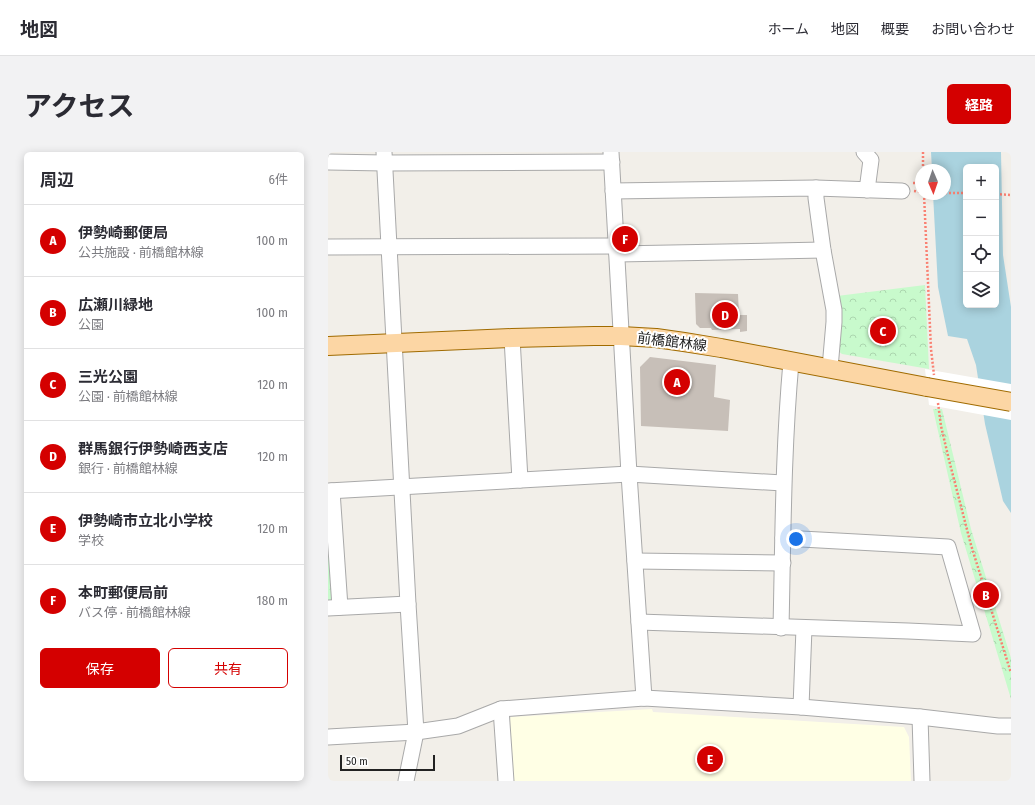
<!DOCTYPE html>
<html lang="ja">
<meta charset="utf-8">
<style>
body{margin:0;font-family:"Fira Sans Condensed","Noto Sans JP",sans-serif;background:#f2f2f3;color:#2b2b33}
.controls{position:absolute;right:12px;top:12px;display:grid;overflow:hidden;border-radius:6px;box-shadow:0 2px 10px #0003}
.controls button{width:36px;height:36px;display:grid;place-items:center;padding:0;border:0;border-bottom:1px solid #e1e1e2;background:#fff;color:#2b2b33;font:20px sans-serif}
.compass{position:absolute;left:587px;top:12px;width:36px;height:36px;border-radius:50%;background:#fff;box-shadow:0 2px 10px #0003;rotate:178deg}
.scale{position:absolute;left:12px;bottom:10px;width:95px;box-sizing:border-box;padding-left:4px;border:2px solid #222;border-top:0;font-size:11px;line-height:14px;white-space:nowrap;color:#222;-webkit-text-stroke:3px #fff;paint-order:stroke}
.you{position:absolute;left:468px;top:387px;width:14px;height:14px;margin:-10px;border:3px solid #fff;border-radius:50%;background:#1a73e8;box-shadow:0 0 0 6px #1a73e833}
.badge{display:grid;place-items:center;width:26px;height:26px;border-radius:50%;background:#d40000;color:#fff;font-size:13px;font-weight:700}
.pin{position:absolute;translate:-50% -50%;border:2px solid #fff;box-shadow:0 1px 4px #0006}
.list{margin:0;padding:0;list-style:none}
h2{display:flex;justify-content:space-between;align-items:center;height:52px;margin:0;padding:0 16px;font-size:17px}
h2 small{font-size:13px;font-weight:400;color:#7c7c81}
.list li{display:grid;grid-template-columns:26px 1fr auto;gap:12px;align-items:center;box-sizing:border-box;height:72px;padding:0 16px;border-top:1px solid #e1e1e2}
.list b{display:block;font-size:15px;white-space:nowrap}
.list p{margin:0;font-size:13px;white-space:nowrap;color:#7c7c81}
.list em{font-size:13px;font-style:normal;color:#7c7c81}
.actions{display:flex;gap:8px;padding:12px 16px}
.actions a{flex:1;padding:9px 0;border:1px solid #d40000;border-radius:6px;text-align:center;font-size:14px;color:#d40000}
.actions .main{background:#d40000;color:#fff}
.icon{flex:none;width:22px;height:22px;fill:none;stroke:currentColor;stroke-width:2;stroke-linecap:round;stroke-linejoin:round}
.map{position:relative;flex:none;width:683px;height:629px;overflow:hidden;border-radius:6px}
header{display:flex;align-items:center;gap:24px;box-sizing:border-box;height:56px;padding:0 20px;background:#fff;border-bottom:1px solid #e1e1e2}
header strong{font-size:19px}
nav{display:flex;gap:22px;margin-inline-start:auto;font-size:14px}
.intro{display:flex;align-items:center;justify-content:space-between;box-sizing:border-box;height:96px;padding:0 24px}
h1{margin:0;font-size:28px}
.button{padding:10px 18px;border-radius:6px;background:#d40000;color:#fff;font-size:14px;font-weight:700}
main{display:flex;gap:24px;padding:0 24px}
aside{flex:1;background:#fff;border-radius:6px;box-shadow:0 2px 10px #0003}
.map>svg:first-child{display:block}
</style>
<header>
<strong>地図</strong>
<nav><a>ホーム</a><a>地図</a><a>概要</a><a>お問い合わせ</a></nav>
</header>
<div class="intro"><h1>アクセス</h1><a class="button">経路</a></div>
<main>
<aside>
<h2>周辺<small>6件</small></h2>
<ul class="list">
<li><span class="badge">A</span><div><b>伊勢崎郵便局</b><p>公共施設 · 前橋館林線</p></div><em>100 m</em></li>
<li><span class="badge">B</span><div><b>広瀬川緑地</b><p>公園</p></div><em>100 m</em></li>
<li><span class="badge">C</span><div><b>三光公園</b><p>公園 · 前橋館林線</p></div><em>120 m</em></li>
<li><span class="badge">D</span><div><b>群馬銀行伊勢崎西支店</b><p>銀行 · 前橋館林線</p></div><em>120 m</em></li>
<li><span class="badge">E</span><div><b>伊勢崎市立北小学校</b><p>学校</p></div><em>120 m</em></li>
<li><span class="badge">F</span><div><b>本町郵便局前</b><p>バス停 · 前橋館林線</p></div><em>180 m</em></li>
</ul>
<div class="actions"><a class="main">保存</a><a>共有</a></div>
</aside>
<div class="map">
<svg width="683" height="629" viewBox="0 0 683 629">
<defs>
<pattern id="park-crowns" width="20" height="18" patternUnits="userSpaceOnUse"><rect width="20" height="18" fill="#c8facc"/><path d="M2 6a3 3 0 1 1 6 0M12 15a3 3 0 1 1 6 0" fill="none" stroke="#acd6af"/></pattern>
</defs>
<rect width="100%" height="100%" fill="#f2efe9"/>
<path fill="#ffffe5" d="M 324,557 L 325,560 L 576,575 L 581,585 L 583,629 L 183,629 L 181,569 L 183,565 Z"/>
<g fill="url(#park-crowns)">
<path d="M 597,133 L 601,217 L 514,202 L 509,198 L 509,144 Z"/>
<path d="M 605,257 L 614,257 L 643,377 L 683,506 L 683,547 L 633,381 Z"/>
<path d="M 0,390 L 2,390 L 6,446 L 0,449 Z"/>
</g>
<path fill="#aad3df" fill-rule="evenodd" d="M 603,0 L 673,0 L 675,103 L 683,155 L 683,361 L 675,349 L 657,272 L 648,213 L 639,187 L 620,184 L 610,135 L 605,42 L 617,42 L 617,18 L 604,18 ZM 638,15 L 668,15 L 668,153 L 638,153 Z"/>
<path fill="#fff" d="M 597,217 L 683,232 L 683,268 L 601,253 Z"/>
<g fill="#c7bfb8">
<path d="M 367,141 L 410,142 L 411,163 L 419,163 L 419,179 L 412,180 L 412,177 L 411,177 L 384,178 L 383,176 L 372,176 L 368,172 Z"/>
<path d="M 322,205 L 388,213 L 386,245 L 402,248 L 400,279 L 313,274 L 312,215 Z"/>
</g>
<g fill="none" stroke-linecap="round" stroke-linejoin="round">
<g stroke="#a9a9a9" stroke-width="17">
<g id="minor">
<path d="M 56,0 L 80,452 L 88,580 L 78,629"/>
<path d="M 283,0 L 301,322 L 316,546"/>
<path d="M 536,0 L 543,8 L 539,38"/>
<path d="M 0,10 L 56,11 L 284,10"/>
<path d="M 488,36 L 488,46 L 495,98 L 506,158 L 506,170 L 502,216"/>
<path d="M 285,39 L 488,36 L 574,39"/>
<path d="M 0,95 L 288,94"/>
<path d="M 289,102 L 495,98"/>
<path d="M 184,186 L 192,328"/>
<path d="M 0,339 L 301,322 L 455,331"/>
<path d="M 4,339 L 12,455"/>
<path d="M 307,409 L 455,411"/>
<path d="M 0,456 L 80,452"/>
<path d="M 311,470 L 580,479 L 645,482 L 620,395 L 455,386"/>
<path d="M 453,476 C 455,387 455,298 463,210"/>
<path d="M 473,555 L 476,476"/>
<path d="M 173,557 L 178,629"/>
<path d="M 592,565 L 594,629"/>
<path d="M 0,585 L 88,580 L 130,574 L 173,557 L 316,546 L 473,555 L 592,565 L 670,574 L 683,574"/>
</g>
</g>
<g stroke="#a06b00" stroke-width="20">
<path id="major" d="M 0,194 L 184,186 L 266,184 L 293,184 L 328,186 L 356,190 L 393,196 L 599,235"/>
</g>
<g stroke="#fa8072" stroke-width="2.5" stroke-dasharray="2 2" stroke-linecap="butt">
<path d="M 595,0 L 595,18"/>
<path d="M 585,31 L 593,31"/>
<path d="M 586,39 L 593,40"/>
<path d="M 617,41 L 638,41"/>
<path d="M 596,42 L 603,197 L 606,223"/>
<path d="M 668,42 L 683,43"/>
<path d="M 610,251 L 613,274 L 621,308 L 643,393 L 683,521"/>
</g>
<use href="#minor" stroke="#fff" stroke-width="15"/>
<use href="#major" stroke="#fcd6a4" stroke-width="18"/>
<g stroke="#a06b00" stroke-width="20" stroke-linecap="butt">
<path id="major-bridge" d="M 599,235 L 683,250"/>
</g>
<use href="#major-bridge" stroke="#fcd6a4" stroke-width="18"/>
</g>
<g text-anchor="middle" dominant-baseline="central" stroke-width="4" stroke-linejoin="round" paint-order="stroke">
<g font-size="14" fill="#222" stroke="#fff">
<text transform="translate(344 190) rotate(7)">前橋館林線</text>
</g>
</g>
</svg>
<div class="controls">
<button>+</button>
<button>−</button>
<button><svg class="icon" aria-label="locate" viewBox="0 0 24 24"><circle cx="12" cy="12" r="6"/><path d="M12 2v4M12 18v4M2 12h4M18 12h4"/></svg></button>
<button><svg class="icon" aria-label="layers" viewBox="0 0 24 24"><path d="M12 4l9 5-9 5-9-5zM3 14l9 5 9-5"/></svg></button>
</div>
<svg class="compass" viewBox="-18 -18 36 36"><path d="M0-13l5 13h-10z" fill="#e53935"/><path d="M0 13l5-13h-10z" fill="#7c7c81"/></svg>
<div class="scale">50 m</div>
<div class="you"></div>
<div class="pin badge" style="left:349px;top:230px">A</div>
<div class="pin badge" style="left:658px;top:443px">B</div>
<div class="pin badge" style="left:555px;top:179px">C</div>
<div class="pin badge" style="left:397px;top:163px">D</div>
<div class="pin badge" style="left:382px;top:607px">E</div>
<div class="pin badge" style="left:297px;top:87px">F</div>
</div>
</main>
